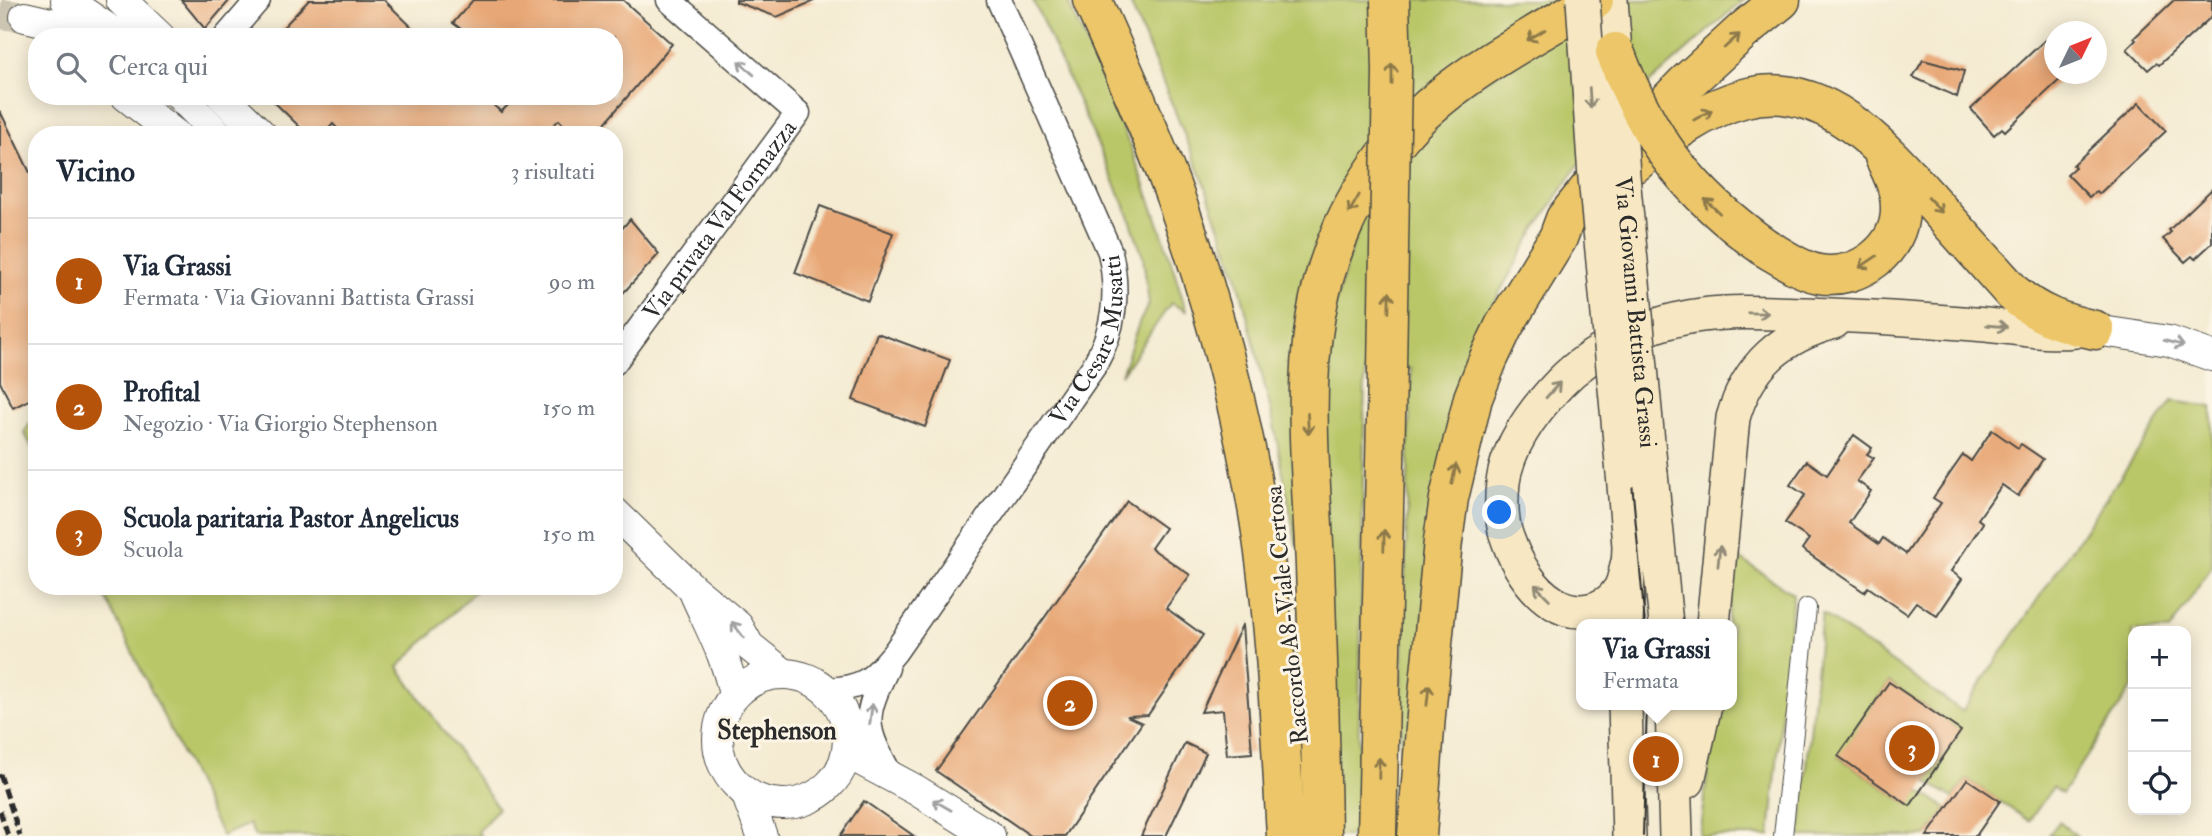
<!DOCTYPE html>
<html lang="it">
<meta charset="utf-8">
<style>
body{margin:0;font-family:"IM FELL Double Pica",serif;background:#f2f2f3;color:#1f2937}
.controls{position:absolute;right:21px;bottom:21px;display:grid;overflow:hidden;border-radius:14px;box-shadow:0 4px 18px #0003}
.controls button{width:63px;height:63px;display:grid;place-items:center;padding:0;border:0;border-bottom:2px solid #e0e1e3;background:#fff;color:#1f2937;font:35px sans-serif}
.compass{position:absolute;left:2044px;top:21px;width:63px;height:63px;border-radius:50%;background:#fff;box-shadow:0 4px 18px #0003;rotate:47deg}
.you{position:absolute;left:1500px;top:513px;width:24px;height:24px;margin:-18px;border:5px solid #fff;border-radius:50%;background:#1a73e8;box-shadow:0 0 0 10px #1a73e833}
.badge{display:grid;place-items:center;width:46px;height:46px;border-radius:50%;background:#b45309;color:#fff;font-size:23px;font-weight:700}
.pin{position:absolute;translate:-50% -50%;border:4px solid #fff;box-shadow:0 2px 7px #0006}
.popup{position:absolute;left:1576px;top:619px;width:161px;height:91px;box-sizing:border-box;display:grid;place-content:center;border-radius:14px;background:#fff;filter:drop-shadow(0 2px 5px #0005);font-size:23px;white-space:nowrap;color:#747a83}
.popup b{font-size:26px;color:#1f2937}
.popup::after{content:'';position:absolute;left:50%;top:100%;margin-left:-14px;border:14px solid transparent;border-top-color:#fff}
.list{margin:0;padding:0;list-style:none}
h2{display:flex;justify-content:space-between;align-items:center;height:91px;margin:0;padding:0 28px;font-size:30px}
h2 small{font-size:23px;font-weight:400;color:#747a83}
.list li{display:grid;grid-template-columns:46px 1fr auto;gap:21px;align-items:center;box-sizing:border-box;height:126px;padding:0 28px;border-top:2px solid #e0e1e3}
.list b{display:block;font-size:26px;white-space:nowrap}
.list p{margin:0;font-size:23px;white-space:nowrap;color:#747a83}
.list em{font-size:23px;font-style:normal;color:#747a83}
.icon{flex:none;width:38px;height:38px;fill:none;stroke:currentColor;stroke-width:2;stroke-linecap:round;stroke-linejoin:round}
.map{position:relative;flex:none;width:2212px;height:836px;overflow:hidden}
.search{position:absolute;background:#fff;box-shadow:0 4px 18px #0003;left:28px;top:28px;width:595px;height:77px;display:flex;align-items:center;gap:18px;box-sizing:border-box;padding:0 24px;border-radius:28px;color:#747a83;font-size:26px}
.panel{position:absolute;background:#fff;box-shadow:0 4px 18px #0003;left:28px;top:126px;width:595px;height:469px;border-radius:28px}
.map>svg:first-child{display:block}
</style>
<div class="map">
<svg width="2212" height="836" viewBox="0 0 2212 836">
<rect width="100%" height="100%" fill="#fcf5e5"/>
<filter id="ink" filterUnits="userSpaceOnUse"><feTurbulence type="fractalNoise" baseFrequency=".0143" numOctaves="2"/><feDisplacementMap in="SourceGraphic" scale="14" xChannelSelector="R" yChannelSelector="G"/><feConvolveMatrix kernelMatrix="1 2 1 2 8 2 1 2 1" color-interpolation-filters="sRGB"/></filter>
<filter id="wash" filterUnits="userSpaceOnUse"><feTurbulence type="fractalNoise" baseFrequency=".00686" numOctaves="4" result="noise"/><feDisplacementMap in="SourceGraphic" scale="28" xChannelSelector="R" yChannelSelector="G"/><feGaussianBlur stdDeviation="1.57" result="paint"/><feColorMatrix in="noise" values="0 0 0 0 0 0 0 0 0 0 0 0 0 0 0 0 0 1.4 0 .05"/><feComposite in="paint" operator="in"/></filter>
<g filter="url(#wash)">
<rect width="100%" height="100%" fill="#f4ebd2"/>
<g fill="#bac769" stroke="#72794a" stroke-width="2">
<path d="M 1033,0 L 1067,0 C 1113,101 1156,204 1186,311 L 1171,303 L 1121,375 L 1139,323 L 1149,304 L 1143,257 L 1127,210 Z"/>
<path d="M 1129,0 L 1570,0 L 1353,176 L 1297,547 L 1272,415 L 1237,275 L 1200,172 Z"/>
<path d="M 1617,0 L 1743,0 L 1651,82 L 1579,164 L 1535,230 L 1486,316 L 1462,375 L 1408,836 L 1398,836 L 1411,369 L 1365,371 L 1357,836 L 1330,836 L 1317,369 L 1364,203 L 1448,104 Z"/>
<path d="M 2172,401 L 2212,407 L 2212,566 L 2169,631 L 2133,631 L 2133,686 L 2062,794 L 2053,787 L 2029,821 L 1967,779 L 1953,798 L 1926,781 L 1960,731 L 1889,682 L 1839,757 L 1909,805 L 1919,791 L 1947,808 L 1927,836 L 1800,836 L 1822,613 L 1962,711 Z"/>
<path d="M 37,414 L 37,457 L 24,432 Z"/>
<path d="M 1735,555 L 1793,594 L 1770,836 L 1699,836 L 1717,705 L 1731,705 L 1731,624 L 1727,624 Z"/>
<path d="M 100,586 L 480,586 L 398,667 L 498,808 L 478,832 L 481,836 L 255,836 L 249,824 L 222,836 Z"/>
<path d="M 2059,822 L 2077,836 L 2048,836 Z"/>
</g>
<g id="blocks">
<g fill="#e8a776">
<path d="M 181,0 L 230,0 L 205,29 Z"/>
<path d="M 309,0 L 384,0 L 422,37 L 274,37 Z"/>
<path d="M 473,0 L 623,0 L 672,44 L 595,135 L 574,135 L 559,120 L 542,135 L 344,135 L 333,124 L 323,135 L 308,135 L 268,96 L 484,96 L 501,112 L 517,96 L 614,96 L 614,37 L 472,37 L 453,23 Z"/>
<path d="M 736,0 L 816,0 L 777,17 L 736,2 Z"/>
<path d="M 2174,0 L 2212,0 L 2212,16 L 2159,65 L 2156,63 L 2148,70 L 2127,49 L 2136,40 L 2134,38 Z"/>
<path d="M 2045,40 L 2054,50 L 2054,74 L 2066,74 L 2005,131 L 2002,128 L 1994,135 L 1971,109 Z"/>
<path d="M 1923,60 L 1964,71 L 1957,97 L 1913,77 Z"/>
<path d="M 2139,103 L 2166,131 L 2099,194 L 2096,191 L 2089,197 L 2067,174 L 2075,167 L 2073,165 Z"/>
<path d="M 0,111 L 37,187 L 37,396 L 13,408 L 0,382 Z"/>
<path d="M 2212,189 L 2212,243 L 2195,259 L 2192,256 L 2185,262 L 2163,239 L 2171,232 L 2169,230 Z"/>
<path d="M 820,206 L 893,233 L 868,301 L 795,273 Z"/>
<path d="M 630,219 L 659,254 L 614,303 L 614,238 Z"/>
<path d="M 877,333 L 950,360 L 925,427 L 853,400 Z"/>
<path d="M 1992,430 L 2018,448 L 2021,444 L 2043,459 L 2018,496 L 2002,485 L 1978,519 L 1983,523 L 1951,571 L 1962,579 L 1937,616 L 1916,602 L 1907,614 L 1868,587 L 1864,592 L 1802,549 L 1809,539 L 1785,523 L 1805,495 L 1790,485 L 1807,461 L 1827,475 L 1854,435 L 1872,448 L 1867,454 L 1874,458 L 1857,481 L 1871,491 L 1849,523 L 1879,544 L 1883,538 L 1906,554 L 1941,503 L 1933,498 L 1963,455 L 1971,461 Z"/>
<path d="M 1127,501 L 1165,528 L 1151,548 L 1190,575 L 1166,608 L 1203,635 L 1148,715 L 1127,716 L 1142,723 L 1065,836 L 1031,836 L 936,771 Z"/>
<path d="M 1242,625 L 1252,753 L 1227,755 L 1223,710 L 1201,712 Z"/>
<path d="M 1889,682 L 1961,731 L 1910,806 L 1838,756 Z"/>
<path d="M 1185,743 L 1206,753 L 1166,836 L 1141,836 Z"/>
<path d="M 1967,779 L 2000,801 L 1976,836 L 1927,836 Z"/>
<path d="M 864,801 L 914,836 L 840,836 Z"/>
</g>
</g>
</g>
<g filter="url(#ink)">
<use href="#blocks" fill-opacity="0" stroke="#494844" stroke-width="2"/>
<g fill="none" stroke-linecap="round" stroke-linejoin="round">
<path stroke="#ccc5b1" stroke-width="30" stroke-dasharray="30 15" stroke-linecap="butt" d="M 0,14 L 25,17"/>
<g stroke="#494844" stroke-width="20">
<path id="pedestrian" d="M 1783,836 L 1807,608"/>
</g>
<g stroke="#494844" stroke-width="27">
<g id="minor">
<path d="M 226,37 L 258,0"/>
<path id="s1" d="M 614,363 L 798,113 L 669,0"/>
<path d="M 887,668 C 862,719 864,727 891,776"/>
<path id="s2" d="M 827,690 C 864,688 872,680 895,652 L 1094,366 C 1115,329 1119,293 1110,252 L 999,0"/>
</g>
</g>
<g stroke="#494844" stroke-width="32">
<g id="tertiary">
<path d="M 66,0 L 120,37"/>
<path d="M 121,0 L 160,37"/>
<path d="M 25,17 L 55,24 L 85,37"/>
<path d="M 126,96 L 176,135"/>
<path d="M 180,96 L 219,135"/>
<path d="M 222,96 L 262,135"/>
<path d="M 2095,330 L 2169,341 L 2212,356"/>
<path d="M 614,512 L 692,588 L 738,626 L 749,646 L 783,673"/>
<path d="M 695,594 C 710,628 728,660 734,696"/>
<circle cx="783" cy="739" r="65"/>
<path d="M 847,753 L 916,790 L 990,836"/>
<path d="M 746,793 L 762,836"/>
</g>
</g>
<g stroke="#494844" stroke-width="36">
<g id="secondary">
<path d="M 1611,0 L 1615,52"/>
<path d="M 1623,473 L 1629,546 L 1626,624"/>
<path d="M 1651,474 L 1666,624"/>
<path d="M 1627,565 C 1625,573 1624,583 1619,590 C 1606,612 1575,617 1554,603 C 1532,590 1516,563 1508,540 C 1501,523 1501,501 1503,482 C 1508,444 1534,410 1560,383 C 1577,365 1594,354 1616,343 C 1682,307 1733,312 1806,314 C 1866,316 1926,320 1986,325 C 2015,328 2046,334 2075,331"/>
<path d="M 1713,624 L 1733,418 C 1748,365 1782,336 1834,322"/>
<path d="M 1625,705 L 1629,836"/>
<path d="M 1672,705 L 1676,836"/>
<path d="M 1688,781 L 1705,705"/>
</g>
</g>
<g stroke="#494844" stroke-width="41">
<g id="motorway">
<path d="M 1092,0 C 1121,65 1150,129 1175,196 C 1212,300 1241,409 1259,519 C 1276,624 1280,730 1286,836"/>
<path d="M 1635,163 C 1668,136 1703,109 1745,98 C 1827,76 1890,156 1938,209 C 1963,237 1988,265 2013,293 C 2038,315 2063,323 2095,330"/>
<path d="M 1766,248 C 1783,258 1800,270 1819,274 C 1858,281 1901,249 1900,208 C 1900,190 1892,173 1884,157"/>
<path d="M 1322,836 C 1321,746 1318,656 1315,566 C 1308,402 1286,274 1400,137 C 1447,80 1531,38 1594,0"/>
<path d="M 1377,836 L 1387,370"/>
<path d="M 1417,836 L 1426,715 L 1443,541 L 1449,498 L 1473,398 L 1488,360 L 1504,326 L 1558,238 L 1565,219 L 1617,154 L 1685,84 L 1744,30 L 1781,0"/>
</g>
</g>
<use href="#pedestrian" stroke="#fff" stroke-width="18"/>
<use href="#minor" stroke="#fff" stroke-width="24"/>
<use href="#tertiary" stroke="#fff" stroke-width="30"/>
<use href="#secondary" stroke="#f7e8c3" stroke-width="33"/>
<use href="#motorway" stroke="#ecc669" stroke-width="38"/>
<g stroke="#2b2b2b" stroke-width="2">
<path d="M 1592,0 L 1604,177 L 1645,624"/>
<path d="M 1643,836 L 1647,705"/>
</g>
<g stroke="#2b2b2b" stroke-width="5" stroke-dasharray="10 5" stroke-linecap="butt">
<path d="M 0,774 L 20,836"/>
<path d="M 0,811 L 8,836"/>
</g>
<g stroke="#494844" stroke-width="36" stroke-linecap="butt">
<g id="secondary-bridge">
<path d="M 1583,0 L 1595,177 L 1623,473"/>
<path id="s3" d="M 1616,65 L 1623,176 L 1651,474"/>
</g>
</g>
<g stroke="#494844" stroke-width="41" stroke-linecap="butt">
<g id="motorway-bridge">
<path d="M 1615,52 C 1648,140 1689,194 1766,248"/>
<path d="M 1387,370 L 1392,70 L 1390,0"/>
</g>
</g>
<use href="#secondary-bridge" stroke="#f7e8c3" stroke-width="33"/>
<use href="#motorway-bridge" stroke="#ecc669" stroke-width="38"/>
</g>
<defs><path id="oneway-shaft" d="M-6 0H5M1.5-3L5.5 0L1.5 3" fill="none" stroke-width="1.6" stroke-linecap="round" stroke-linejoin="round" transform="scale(1.75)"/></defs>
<g stroke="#8c784a">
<use href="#oneway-shaft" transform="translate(1536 35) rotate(149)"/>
<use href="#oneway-shaft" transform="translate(1732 41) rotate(-42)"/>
<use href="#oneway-shaft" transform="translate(1392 74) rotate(-90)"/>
<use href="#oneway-shaft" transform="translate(1703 115) rotate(-29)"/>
<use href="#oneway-shaft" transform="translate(1354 204) rotate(120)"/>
<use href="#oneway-shaft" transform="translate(1935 205) rotate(48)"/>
<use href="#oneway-shaft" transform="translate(1712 206) rotate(-137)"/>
<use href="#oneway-shaft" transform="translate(1868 262) rotate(146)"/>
<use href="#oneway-shaft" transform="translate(1389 302) rotate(-89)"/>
<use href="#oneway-shaft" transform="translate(1308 424) rotate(87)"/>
<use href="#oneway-shaft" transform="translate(1454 474) rotate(-78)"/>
<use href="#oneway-shaft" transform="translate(1384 540) rotate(-89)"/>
<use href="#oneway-shaft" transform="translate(1428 695) rotate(-84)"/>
<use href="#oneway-shaft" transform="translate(1379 768) rotate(-89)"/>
</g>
<g stroke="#a0a0a0">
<use href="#oneway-shaft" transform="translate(746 68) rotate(-139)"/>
<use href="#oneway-shaft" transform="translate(2174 343) rotate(15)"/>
<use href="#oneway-shaft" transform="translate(738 630) rotate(-127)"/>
<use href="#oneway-shaft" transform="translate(871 714) rotate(-83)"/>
<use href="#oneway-shaft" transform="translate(942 805) rotate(-150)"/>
</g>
<g stroke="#918a77">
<use href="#oneway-shaft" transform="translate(1590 98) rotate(86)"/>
<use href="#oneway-shaft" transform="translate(1758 313) rotate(1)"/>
<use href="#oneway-shaft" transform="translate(1997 326) rotate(5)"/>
<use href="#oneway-shaft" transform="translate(1553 390) rotate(-48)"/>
<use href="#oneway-shaft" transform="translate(1719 556) rotate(-84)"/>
<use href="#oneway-shaft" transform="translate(1542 592) rotate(-135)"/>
</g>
</g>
<g text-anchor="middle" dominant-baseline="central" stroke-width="6" stroke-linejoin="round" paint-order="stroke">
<g font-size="24" fill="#2b2b2b" stroke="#fcf5e5">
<text stroke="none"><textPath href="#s1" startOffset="178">Via privata Val Formazza</textPath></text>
<text stroke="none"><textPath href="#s3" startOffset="248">Via Giovanni Battista Grassi</textPath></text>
<text stroke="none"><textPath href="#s2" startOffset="453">Via Cesare Musatti</textPath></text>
<text transform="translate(1287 615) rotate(-96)">Raccordo A8-Viale Certosa</text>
</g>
<g font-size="26" font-weight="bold" fill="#2b2b2b" stroke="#fcf5e5">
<text x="777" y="731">Stephenson</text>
</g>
</g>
</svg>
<div class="controls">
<button>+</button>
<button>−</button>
<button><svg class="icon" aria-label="locate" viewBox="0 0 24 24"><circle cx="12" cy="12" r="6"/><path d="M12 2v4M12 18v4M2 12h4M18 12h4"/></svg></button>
</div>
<svg class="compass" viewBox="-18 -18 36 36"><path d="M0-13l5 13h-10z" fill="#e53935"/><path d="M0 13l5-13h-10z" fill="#747a83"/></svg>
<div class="you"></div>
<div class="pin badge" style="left:1656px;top:759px">1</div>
<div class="popup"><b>Via Grassi</b>Fermata</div>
<div class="pin badge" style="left:1070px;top:703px">2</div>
<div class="pin badge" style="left:1912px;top:748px">3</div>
<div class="search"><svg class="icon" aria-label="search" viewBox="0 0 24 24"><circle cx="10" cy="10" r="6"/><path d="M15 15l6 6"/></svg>Cerca qui</div>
<section class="panel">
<h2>Vicino<small>3 risultati</small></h2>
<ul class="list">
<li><span class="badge">1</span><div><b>Via Grassi</b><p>Fermata · Via Giovanni Battista Grassi</p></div><em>90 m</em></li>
<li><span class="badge">2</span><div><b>Profital</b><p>Negozio · Via Giorgio Stephenson</p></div><em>150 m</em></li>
<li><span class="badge">3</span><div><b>Scuola paritaria Pastor Angelicus</b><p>Scuola</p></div><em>150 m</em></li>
</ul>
</section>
</div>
